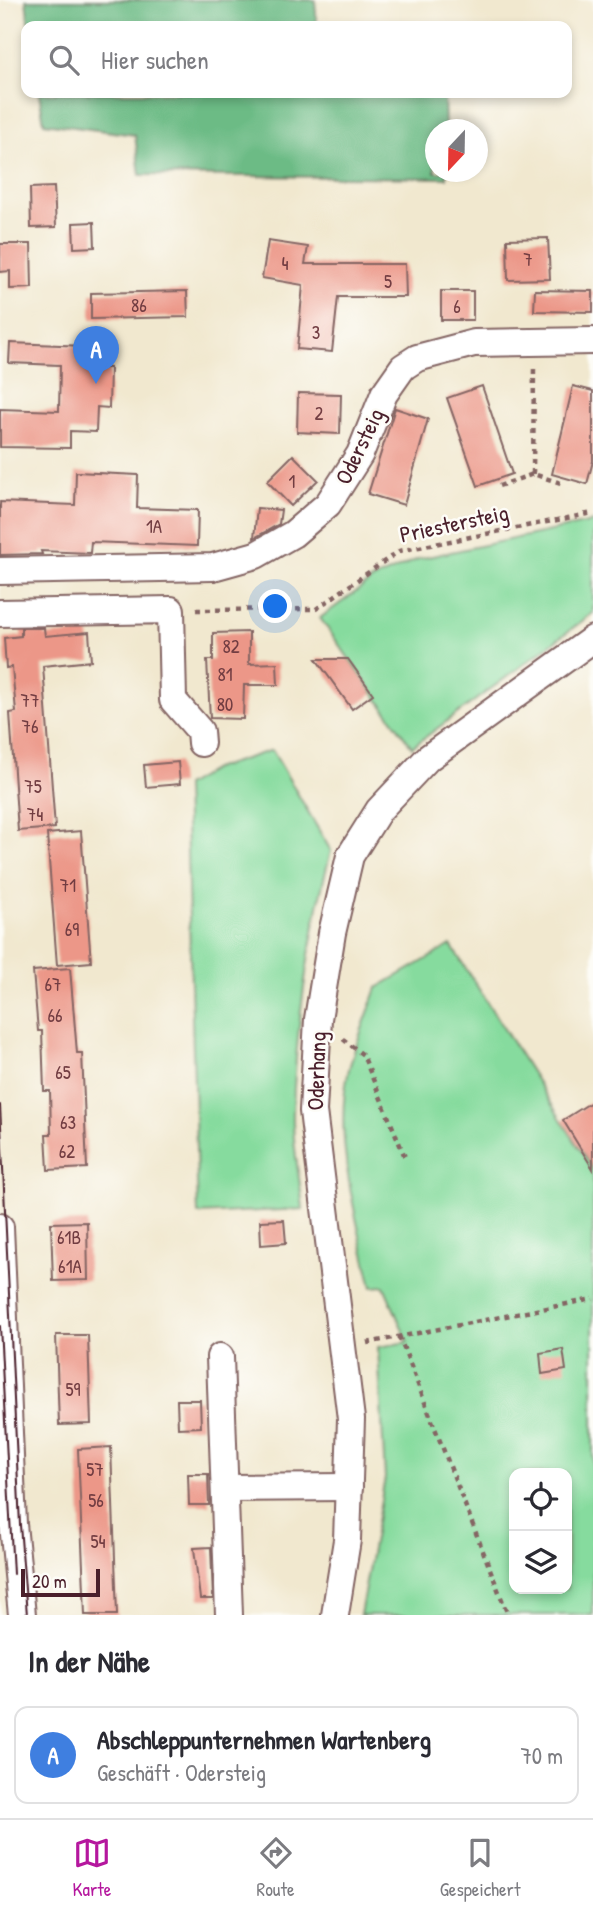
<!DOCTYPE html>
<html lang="de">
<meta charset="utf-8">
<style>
body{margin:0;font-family:"Patrick Hand",sans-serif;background:#f2f2f3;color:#2b2b33}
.controls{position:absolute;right:21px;bottom:21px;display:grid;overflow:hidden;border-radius:14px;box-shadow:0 4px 10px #0003}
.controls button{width:63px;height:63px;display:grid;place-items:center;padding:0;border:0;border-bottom:2px solid #e1e1e2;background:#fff;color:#2b2b33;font:35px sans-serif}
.compass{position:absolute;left:425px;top:119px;width:63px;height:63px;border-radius:50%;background:#fff;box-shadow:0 4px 10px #0003;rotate:202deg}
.scale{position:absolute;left:21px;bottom:18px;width:79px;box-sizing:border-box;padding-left:7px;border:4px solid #4a1f2b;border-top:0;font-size:19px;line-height:24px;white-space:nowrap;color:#4a1f2b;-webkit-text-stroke:5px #fdfcf7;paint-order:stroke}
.you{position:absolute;left:276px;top:607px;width:24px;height:24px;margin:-18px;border:5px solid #fff;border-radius:50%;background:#1a73e8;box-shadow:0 0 0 10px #1a73e833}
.badge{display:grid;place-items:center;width:46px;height:46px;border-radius:50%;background:#b5179e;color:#fff;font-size:23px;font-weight:700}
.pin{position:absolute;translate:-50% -58px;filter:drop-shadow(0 2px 4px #0008)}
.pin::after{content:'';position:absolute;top:37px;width:24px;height:21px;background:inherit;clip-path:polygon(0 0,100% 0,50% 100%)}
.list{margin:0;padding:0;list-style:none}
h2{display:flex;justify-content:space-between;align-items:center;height:91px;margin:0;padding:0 28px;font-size:30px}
h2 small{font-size:23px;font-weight:400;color:#7c7c81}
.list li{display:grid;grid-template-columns:46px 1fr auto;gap:21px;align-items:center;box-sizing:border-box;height:98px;margin:0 14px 14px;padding:0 14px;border:2px solid #e1e1e2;border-radius:14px}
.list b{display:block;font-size:26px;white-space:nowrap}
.list p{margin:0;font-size:23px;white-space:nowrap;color:#7c7c81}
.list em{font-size:23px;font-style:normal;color:#7c7c81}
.icon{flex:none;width:38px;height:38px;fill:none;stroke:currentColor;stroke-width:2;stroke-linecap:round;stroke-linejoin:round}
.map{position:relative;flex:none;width:593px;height:1615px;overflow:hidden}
.search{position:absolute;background:#fff;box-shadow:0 4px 10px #0003;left:21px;right:21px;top:21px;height:77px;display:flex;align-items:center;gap:18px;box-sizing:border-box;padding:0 24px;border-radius:14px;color:#7c7c81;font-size:26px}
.sheet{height:203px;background:#fff}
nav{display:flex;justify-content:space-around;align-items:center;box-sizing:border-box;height:98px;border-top:2px solid #e1e1e2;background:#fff;font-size:19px;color:#7c7c81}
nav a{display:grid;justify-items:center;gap:4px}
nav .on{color:#b5179e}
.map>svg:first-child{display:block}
</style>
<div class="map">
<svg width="593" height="1615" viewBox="0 0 593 1615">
<rect width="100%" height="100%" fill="#fdfcf7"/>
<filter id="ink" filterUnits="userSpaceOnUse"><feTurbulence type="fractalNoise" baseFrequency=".0143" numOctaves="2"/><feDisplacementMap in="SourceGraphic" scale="14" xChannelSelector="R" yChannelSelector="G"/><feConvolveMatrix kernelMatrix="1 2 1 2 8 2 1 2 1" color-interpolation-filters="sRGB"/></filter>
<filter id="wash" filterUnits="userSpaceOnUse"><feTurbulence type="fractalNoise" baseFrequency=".00686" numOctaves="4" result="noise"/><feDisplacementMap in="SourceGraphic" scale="28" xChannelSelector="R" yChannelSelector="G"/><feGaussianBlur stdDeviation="1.57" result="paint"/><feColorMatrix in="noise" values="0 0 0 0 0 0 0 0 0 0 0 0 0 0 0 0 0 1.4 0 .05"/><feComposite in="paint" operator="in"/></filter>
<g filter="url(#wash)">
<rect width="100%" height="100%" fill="#f1e8cf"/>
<g fill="#86db9e" stroke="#687d64" stroke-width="2" fill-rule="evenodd">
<path d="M 593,522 L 593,613 L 412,747 L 320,618 L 372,580 L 418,559 Z"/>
<path d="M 272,750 L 331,851 C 310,929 295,1033 293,1113 C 292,1144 300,1178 303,1209 L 198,1214 L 185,786 L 214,769 Z"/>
<path d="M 451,945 L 593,1170 L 593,1615 L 360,1615 L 385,1478 L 378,1347 L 408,1342 L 384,1286 L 372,1287 C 357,1222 332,1136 349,1069 C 356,1042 368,1014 377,988 ZM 514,1473 L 567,1473 L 567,1589 L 514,1589 Z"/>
</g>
<g fill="#6cbb85" stroke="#5b6d58" stroke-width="2">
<path d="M 26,0 L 315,0 L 317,26 L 29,26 Z"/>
<path d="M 39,93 L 444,93 L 445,129 L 435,130 L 435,172 L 447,172 L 447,178 L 140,175 L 135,135 L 44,123 Z"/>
</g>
<g id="blocks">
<g fill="#ec9788">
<path d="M 54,187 L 56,227 L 31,228 L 30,188 Z"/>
<path d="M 94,222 L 95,247 L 74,248 L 73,223 Z"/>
<path d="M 548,238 L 550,279 L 508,280 L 507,239 Z"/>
<path d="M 268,241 L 308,247 L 305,264 L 405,264 L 406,297 L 338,297 L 332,352 L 297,349 L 303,285 L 262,278 Z"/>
<path d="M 0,244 L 31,244 L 32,288 L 10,289 L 10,271 L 0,272 Z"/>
<path d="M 535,290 L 593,291 L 593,312 L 534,311 Z"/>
<path d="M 187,291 L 188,317 L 91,319 L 91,293 Z"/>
<rect x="441" y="291" width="32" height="29"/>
<path d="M 10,343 L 85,346 L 84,367 L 110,368 L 109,408 L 97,407 L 96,432 L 70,431 L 70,448 L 0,447 L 0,409 L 59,411 L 60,365 L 9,363 Z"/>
<path d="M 482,386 L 512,474 L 478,486 L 447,398 Z"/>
<path d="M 573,386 L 593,391 L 593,461 L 587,484 L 552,474 Z"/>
<path d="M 298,393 L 341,394 L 340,434 L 297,432 Z"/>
<path d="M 395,408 L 428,419 L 404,505 L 368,494 Z"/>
<path d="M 293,455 L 318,480 L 291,506 L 267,481 Z"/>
<path d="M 76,472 L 138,475 L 137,508 L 198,510 L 197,546 L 91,542 L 90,553 L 41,551 L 42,554 L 0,555 L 0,502 L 75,505 Z"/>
<path d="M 257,508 L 281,510 L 279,524 L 254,538 Z"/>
<path d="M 21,628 L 44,628 L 45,636 L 89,632 L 91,661 L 43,666 L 55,828 L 18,831 L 10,713 L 16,712 L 14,689 L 12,667 L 6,668 L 4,638 L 21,636 Z"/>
<path d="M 249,632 L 249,664 L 277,663 L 278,685 L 244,685 L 243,719 L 210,718 L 207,660 L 213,660 L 213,633 Z"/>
<path d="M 316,659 L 348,659 L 373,694 L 352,709 Z"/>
<path d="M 178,762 L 180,784 L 146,787 L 144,765 Z"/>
<path d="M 81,831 L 91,962 L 57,965 L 47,834 Z"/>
<path d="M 70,968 L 77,1053 L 82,1053 L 87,1168 L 48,1170 L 46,1134 L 51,1134 L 50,1091 L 44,1091 L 42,1031 L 38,1031 L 33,971 Z"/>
<path d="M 593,1101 L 593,1169 L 563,1120 Z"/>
<path d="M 284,1220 L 286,1243 L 261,1245 L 260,1221 Z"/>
<path d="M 87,1222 L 88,1280 L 53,1281 L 51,1223 Z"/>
<path d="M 56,1335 L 88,1335 L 91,1424 L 59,1425 Z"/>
<path d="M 563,1349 L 566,1370 L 542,1374 L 540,1353 Z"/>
<path d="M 177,1400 L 200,1400 L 201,1427 L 178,1428 Z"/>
<path d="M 111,1447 L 117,1615 L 85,1615 L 78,1449 Z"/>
<path d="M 188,1474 L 208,1474 L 209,1505 L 189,1505 Z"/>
<path d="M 211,1547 L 213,1599 L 200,1599 L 194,1548 Z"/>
</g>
</g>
</g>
<g filter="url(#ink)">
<use href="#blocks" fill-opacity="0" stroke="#846564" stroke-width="2"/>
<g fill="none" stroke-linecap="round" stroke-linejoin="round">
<g stroke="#846564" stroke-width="30">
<g id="minor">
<path d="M 0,571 L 213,567 L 256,555 L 293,534 L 328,504 L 360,454 L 384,394 L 403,367 L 417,358 L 474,343 L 593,341"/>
<path d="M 0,613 L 171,610 L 173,700 L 200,731 L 201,743"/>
<path d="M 0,1227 L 13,1524 L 22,1615"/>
<path d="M 220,1357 L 229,1615"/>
<path d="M 225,1488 L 349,1487"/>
<path d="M 335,1615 L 347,1540 L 351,1419 L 313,1111 L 318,1019 L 332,933 L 350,856 L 379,810 L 428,758 L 593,639"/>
</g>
</g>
<g stroke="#846564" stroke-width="4.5" stroke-dasharray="5 5" stroke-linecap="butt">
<path d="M 533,474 L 534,366"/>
<path d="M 499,486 L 533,474 L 564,484"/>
<path d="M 196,610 L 316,609 L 399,551 L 593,513"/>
<path d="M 343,1039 L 363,1055 L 405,1157"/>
<path d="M 399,1336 L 508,1615"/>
<path d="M 367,1343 L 593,1299"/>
</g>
<use href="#minor" stroke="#fff" stroke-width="26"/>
<g stroke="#4a1f2b" stroke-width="2">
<path d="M 0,1105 L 20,1525 L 27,1615"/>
<path d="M 0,1326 L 13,1574"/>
</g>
</g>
</g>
<g text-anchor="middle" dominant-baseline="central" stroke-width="5" stroke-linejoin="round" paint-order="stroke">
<g font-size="19" fill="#723d42">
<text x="528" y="259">7</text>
<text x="285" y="263">4</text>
<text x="388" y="281">5</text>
<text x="139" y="305">86</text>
<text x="457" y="306">6</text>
<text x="316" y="332">3</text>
<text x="319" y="413">2</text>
<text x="292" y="481">1</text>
<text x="154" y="526">1A</text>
<text x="231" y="646">82</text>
<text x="225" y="674">81</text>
<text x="30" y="700">77</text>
<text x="225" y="704">80</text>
<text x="30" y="726">76</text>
<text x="33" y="786">75</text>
<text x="35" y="814">74</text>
<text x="68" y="885">71</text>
<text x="72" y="929">69</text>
<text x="53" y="984">67</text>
<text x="55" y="1015">66</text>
<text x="63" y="1072">65</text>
<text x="68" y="1122">63</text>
<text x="67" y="1151">62</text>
<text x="69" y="1237">61B</text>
<text x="70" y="1266">61A</text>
<text x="73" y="1389">59</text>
<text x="95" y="1469">57</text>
<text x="96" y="1500">56</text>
<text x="98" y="1541">54</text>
</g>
<g font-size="23" fill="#4a1f2b" stroke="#fdfcf7">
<text transform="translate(359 446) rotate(-64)">Odersteig</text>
<text transform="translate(454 523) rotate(-12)">Priestersteig</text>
<text transform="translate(316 1071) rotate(-88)">Oderhang</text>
</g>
</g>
</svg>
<div class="controls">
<button><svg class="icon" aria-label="locate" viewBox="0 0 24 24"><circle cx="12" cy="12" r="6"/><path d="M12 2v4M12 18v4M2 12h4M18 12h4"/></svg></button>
<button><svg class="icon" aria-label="layers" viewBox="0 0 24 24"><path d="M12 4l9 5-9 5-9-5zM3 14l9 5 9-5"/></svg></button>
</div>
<svg class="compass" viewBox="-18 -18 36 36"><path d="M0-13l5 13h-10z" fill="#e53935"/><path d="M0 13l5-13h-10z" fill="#7c7c81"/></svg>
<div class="scale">20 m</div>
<div class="you"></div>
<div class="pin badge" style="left:96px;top:384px;background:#3f7fe0">A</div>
<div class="search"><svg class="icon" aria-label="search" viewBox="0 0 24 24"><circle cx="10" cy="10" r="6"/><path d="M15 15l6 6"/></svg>Hier suchen</div>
</div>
<section class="sheet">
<h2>In der Nähe<small></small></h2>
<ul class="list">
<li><span class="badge" style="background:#3f7fe0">A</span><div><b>Abschleppunternehmen Wartenberg</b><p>Geschäft · Odersteig</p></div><em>70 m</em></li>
</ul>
</section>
<nav>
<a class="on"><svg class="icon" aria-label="map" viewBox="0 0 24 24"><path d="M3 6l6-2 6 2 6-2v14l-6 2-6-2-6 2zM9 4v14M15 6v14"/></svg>Karte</a>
<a><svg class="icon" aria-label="directions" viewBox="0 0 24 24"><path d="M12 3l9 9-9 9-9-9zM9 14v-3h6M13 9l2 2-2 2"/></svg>Route</a>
<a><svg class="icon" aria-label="saved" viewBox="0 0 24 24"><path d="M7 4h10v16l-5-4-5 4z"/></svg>Gespeichert</a>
</nav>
